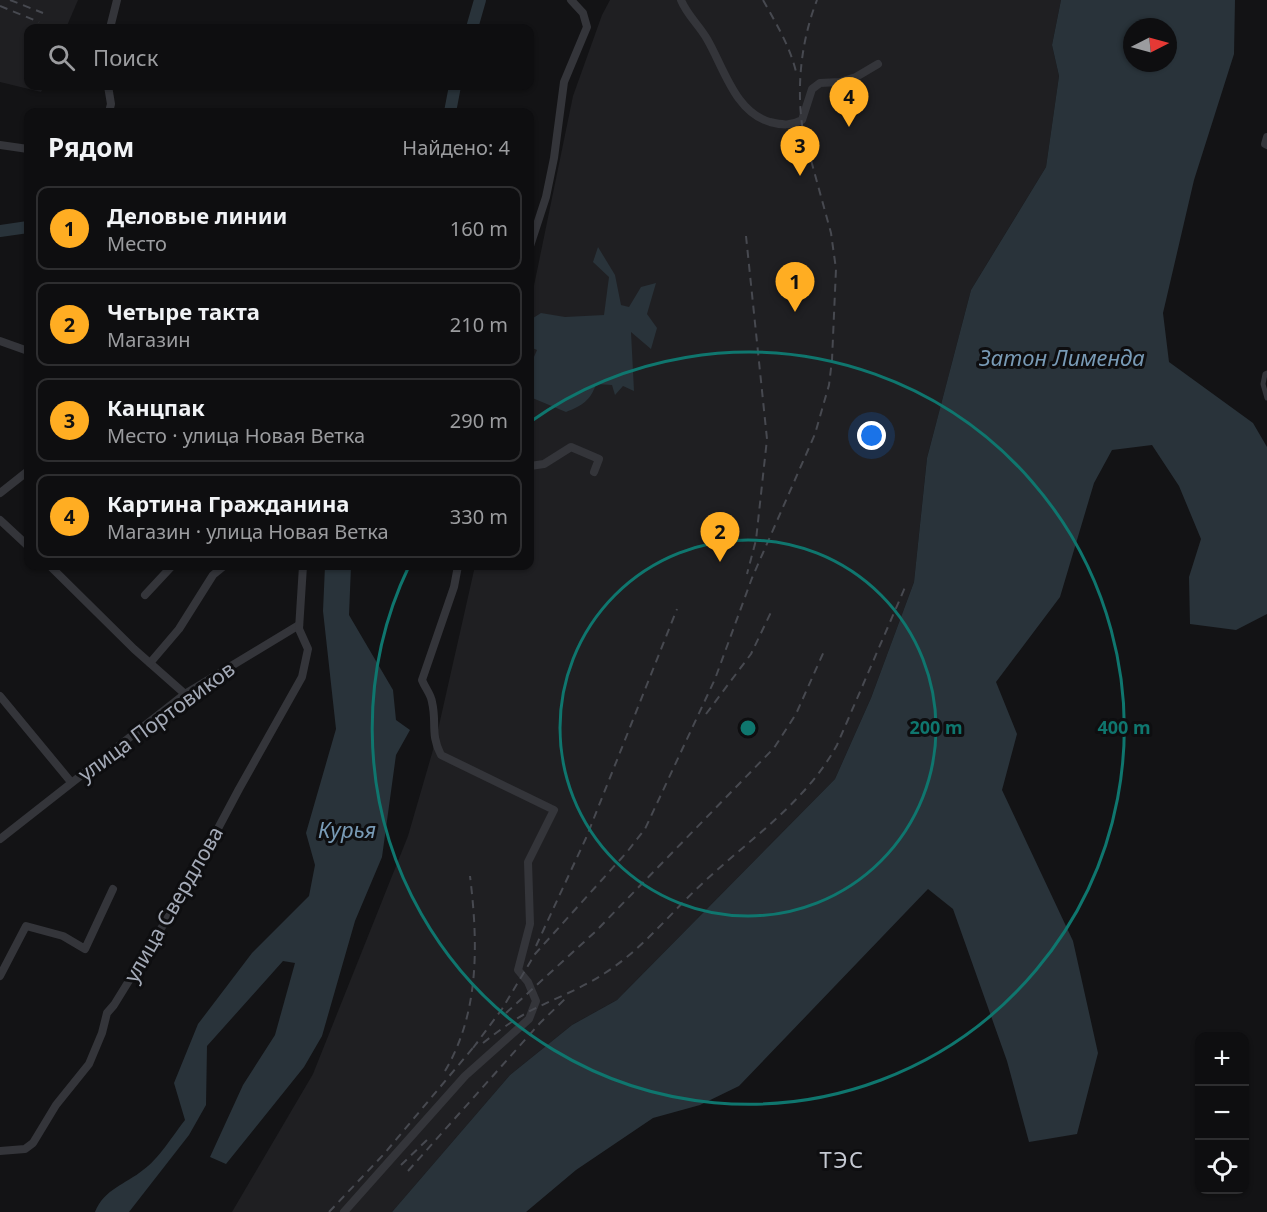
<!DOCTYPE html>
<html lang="ru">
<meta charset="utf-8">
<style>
body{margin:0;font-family:"Noto Sans",sans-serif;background:#1c1c1e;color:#f1f3f6}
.controls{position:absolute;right:18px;bottom:18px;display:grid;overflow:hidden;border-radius:12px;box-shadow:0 2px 4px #0004}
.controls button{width:54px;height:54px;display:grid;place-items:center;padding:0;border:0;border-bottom:2px solid #2e2e30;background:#0e0e10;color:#f1f3f6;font:30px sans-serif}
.compass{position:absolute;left:1123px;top:18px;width:54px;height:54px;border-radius:50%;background:#0e0e10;box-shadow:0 2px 4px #0004;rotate:84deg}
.you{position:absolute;left:872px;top:436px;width:21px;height:21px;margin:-15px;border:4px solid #fff;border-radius:50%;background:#1a73e8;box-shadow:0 0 0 9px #1a73e833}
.badge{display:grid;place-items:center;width:39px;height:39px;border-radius:50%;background:#ffad22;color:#111;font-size:20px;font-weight:700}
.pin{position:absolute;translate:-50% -50px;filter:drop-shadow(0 2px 3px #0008)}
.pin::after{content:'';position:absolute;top:32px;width:21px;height:18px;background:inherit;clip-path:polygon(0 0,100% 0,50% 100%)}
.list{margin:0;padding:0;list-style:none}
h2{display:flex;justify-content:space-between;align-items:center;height:78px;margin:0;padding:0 24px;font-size:26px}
h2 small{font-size:20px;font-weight:400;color:#9b9c9f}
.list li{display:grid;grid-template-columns:39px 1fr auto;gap:18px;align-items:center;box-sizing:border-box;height:84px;margin:0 12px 12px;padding:0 12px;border:2px solid #2e2e30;border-radius:12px}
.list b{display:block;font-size:22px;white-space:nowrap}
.list p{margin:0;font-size:20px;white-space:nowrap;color:#9b9c9f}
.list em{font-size:20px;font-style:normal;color:#9b9c9f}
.icon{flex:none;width:33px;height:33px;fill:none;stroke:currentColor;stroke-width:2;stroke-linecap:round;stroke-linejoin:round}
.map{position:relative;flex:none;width:1267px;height:1212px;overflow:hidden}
.search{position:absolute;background:#0e0e10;box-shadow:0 2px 4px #0004;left:24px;top:24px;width:510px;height:66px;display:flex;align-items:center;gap:15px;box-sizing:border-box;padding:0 21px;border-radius:12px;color:#9b9c9f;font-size:22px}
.panel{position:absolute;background:#0e0e10;box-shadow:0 2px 4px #0004;left:24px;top:108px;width:510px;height:462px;border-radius:12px}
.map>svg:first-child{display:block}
</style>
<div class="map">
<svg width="1267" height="1212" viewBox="0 0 1267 1212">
<rect width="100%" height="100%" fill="#131315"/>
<g fill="#1f1f22">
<path d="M 0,0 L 78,0 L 66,28 L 28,28 L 28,86 L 44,86 L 41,92 L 0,82 Z"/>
<path d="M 610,0 L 1061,0 L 1052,45 L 1059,76 L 1046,167 L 971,290 L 927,458 L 914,582 L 871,698 L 835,779 L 617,1000 L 572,1025 L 510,1075 L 392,1212 L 232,1212 L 313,1074 L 408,836 L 435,743 L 475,566 L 530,566 L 530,305 L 573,96 L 602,15 Z"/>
</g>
<g fill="#29333a" fill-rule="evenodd">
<path d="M 1061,0 L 1235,0 L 1234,54 L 1194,180 L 1163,313 L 1169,362 L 1253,423 L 1267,447 L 1267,614 L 1236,630 L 1190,624 L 1189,577 L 1201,539 L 1179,486 L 1152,445 L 1112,450 L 1094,483 L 1060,597 L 996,682 L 1017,734 L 1002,790 L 1073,941 L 1098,1053 L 1077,1134 L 1029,1142 L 1007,1061 L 953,909 L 928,889 L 739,1086 L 700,1105 L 653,1118 L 576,1170 L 526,1212 L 392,1212 L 510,1075 L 572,1025 L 617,1000 L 835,779 L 871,698 L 914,582 L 927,458 L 971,290 L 1046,167 L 1059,76 L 1052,45 ZM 1132,27 L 1168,27 L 1168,63 L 1132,63 Z"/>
<path d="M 598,247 L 615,275 L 621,305 L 629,307 L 641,287 L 656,283 L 647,314 L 657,328 L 651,349 L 631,332 L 634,391 L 623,386 L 615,395 L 612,385 L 596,384 C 591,400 582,406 566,412 L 530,397 L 530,366 L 537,350 L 530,347 L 530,320 L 541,313 L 565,317 L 604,315 L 609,277 L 593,262 Z"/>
<path d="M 325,566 L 351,566 L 349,615 L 393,690 L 396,720 L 410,730 L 396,755 L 382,857 L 355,921 L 322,1036 L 304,1067 L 226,1164 L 210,1157 L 243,1085 L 275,1035 L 295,963 L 283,961 L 207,1046 L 206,1105 L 189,1135 L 129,1212 L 95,1212 C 104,1189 126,1184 143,1170 C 157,1161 174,1134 185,1120 L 174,1083 L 198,1024 L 252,953 L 309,896 L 315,865 L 306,833 L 336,729 L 323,611 Z"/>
</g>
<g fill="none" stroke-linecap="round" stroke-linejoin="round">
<g stroke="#29333a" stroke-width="12">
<path d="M 472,28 L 480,0"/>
<path d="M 450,112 L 455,86"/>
<path d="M 0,231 L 28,227"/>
</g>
<path stroke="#34353a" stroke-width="5" d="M 1267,398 L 1263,384 L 1265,374 L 1267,373"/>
<g stroke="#34353a" stroke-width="8">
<path d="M 681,0 C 687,15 699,25 707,39 C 724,68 735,112 770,122 C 782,125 791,126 802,120 L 812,89 L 820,83 L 840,82 L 856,77 L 878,64"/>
<path d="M 110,28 L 117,0"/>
<path d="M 108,86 L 111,104 L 109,112"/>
<path d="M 1267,137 L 1265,144 L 1267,145"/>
<path d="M 0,145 L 28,149"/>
<path d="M 530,246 L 546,197 L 554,158 L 564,82 L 587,27 L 583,13 L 571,0"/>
<path d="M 0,341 L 28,351"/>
<path d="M 530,466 L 544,464 L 571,447 L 599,459 L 594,472"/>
<path d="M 0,493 L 28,471"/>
<path d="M 0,520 L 28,546"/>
<path d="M 50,566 L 134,649 L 185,694"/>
<path d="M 145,595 L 172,566"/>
<path d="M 150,663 L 179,629 L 213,575 L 224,566"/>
<path d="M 0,696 L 71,782"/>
<path d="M 0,839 L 185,694 L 299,625"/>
<path d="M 0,976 L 26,926 L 63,936 L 85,949 L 113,889"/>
<path d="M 0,1151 L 25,1149 L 33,1143 L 56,1105 L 89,1064 L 102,1033 L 107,1013 L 114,1005 L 135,971 L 189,883 L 239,789 L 302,677 L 308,649 L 299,629 L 303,566"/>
<path d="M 344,1212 L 465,1076 L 529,1019 L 536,1001 L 528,982 L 518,970 L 530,924 L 528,862 L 554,810 L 441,755 C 430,734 437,723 432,702 C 431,694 425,688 422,680 L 454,587 L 458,566"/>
</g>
<g stroke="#474950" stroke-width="2" stroke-dasharray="8 6" stroke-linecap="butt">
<path d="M 10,0 L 43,13"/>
<path d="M 763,0 C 777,25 791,48 797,76"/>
<path d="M 0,6 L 39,22"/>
<path d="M 746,236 L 767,439 L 756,540 L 747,574"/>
<path d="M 706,714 L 751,654 L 773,608"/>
<path d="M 536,946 L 586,838 L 677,609"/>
<path d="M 506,1013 L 595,932 L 774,748 L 796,714 L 825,649"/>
<path d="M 483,1043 C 497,1032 512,1021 528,1012 C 553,999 581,989 605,973 C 644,948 671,912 705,881 C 751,838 806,802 837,745 L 906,585"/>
<path d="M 473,1048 L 502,1009 L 535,954 L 627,852 L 645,829 L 715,679 L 752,578 L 815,434 L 829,385 L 832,360 L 836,269 L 831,233 L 803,131 C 796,88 801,41 817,0"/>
<path d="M 445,1071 C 480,1012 478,942 470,876"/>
<path d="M 401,1165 L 427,1140"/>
<path d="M 408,1171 L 540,1023 L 566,998"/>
<path d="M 329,1212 L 384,1154 L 477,1043"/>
</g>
</g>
<g fill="none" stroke="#0f766e" stroke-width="3">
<circle cx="748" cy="728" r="188"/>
<path d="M530 422A376 376 0 1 1 409 566"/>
</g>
<g text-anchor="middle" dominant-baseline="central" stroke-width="6" stroke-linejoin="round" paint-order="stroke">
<g font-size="21" fill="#a4aab7" stroke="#0e0e10">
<text transform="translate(156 721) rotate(-36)">улица Портовиков</text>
<text transform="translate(173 904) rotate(-60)">улица Свердлова</text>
</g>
<g font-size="22" font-style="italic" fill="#789ab5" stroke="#0e0e10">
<text x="1062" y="357">Затон Лименда</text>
<text x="347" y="829">Курья</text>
</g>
<g font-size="22" letter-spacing="1.5" fill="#c5c9d2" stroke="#0e0e10">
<text x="842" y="1159">ТЭС</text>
</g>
</g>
<circle cx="748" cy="728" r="9" fill="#0f766e" stroke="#0e0e10" stroke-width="3"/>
<g font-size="18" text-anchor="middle" font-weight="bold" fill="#0f766e" stroke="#0e0e10" stroke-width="6" stroke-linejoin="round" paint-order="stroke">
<text x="936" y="734">200 m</text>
<text x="1124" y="734">400 m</text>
</g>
</svg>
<div class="controls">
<button>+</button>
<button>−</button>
<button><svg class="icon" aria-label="locate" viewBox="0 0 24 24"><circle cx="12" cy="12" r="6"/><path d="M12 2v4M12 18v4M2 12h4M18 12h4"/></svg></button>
</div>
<svg class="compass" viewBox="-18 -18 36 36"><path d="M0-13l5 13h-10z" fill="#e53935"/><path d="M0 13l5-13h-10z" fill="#9b9c9f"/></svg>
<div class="you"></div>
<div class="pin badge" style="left:795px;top:312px">1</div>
<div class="pin badge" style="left:720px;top:562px">2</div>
<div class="pin badge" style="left:800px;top:176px">3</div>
<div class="pin badge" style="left:849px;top:127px">4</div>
<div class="search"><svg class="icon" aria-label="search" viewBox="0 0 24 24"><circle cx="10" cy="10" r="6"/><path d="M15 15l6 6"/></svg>Поиск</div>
<section class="panel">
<h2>Рядом<small>Найдено: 4</small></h2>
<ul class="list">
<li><span class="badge">1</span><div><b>Деловые линии</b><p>Место</p></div><em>160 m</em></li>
<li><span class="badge">2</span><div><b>Четыре такта</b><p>Магазин</p></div><em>210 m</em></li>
<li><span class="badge">3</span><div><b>Канцпак</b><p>Место · улица Новая Ветка</p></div><em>290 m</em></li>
<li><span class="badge">4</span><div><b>Картина Гражданина</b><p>Магазин · улица Новая Ветка</p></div><em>330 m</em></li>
</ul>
</section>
</div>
